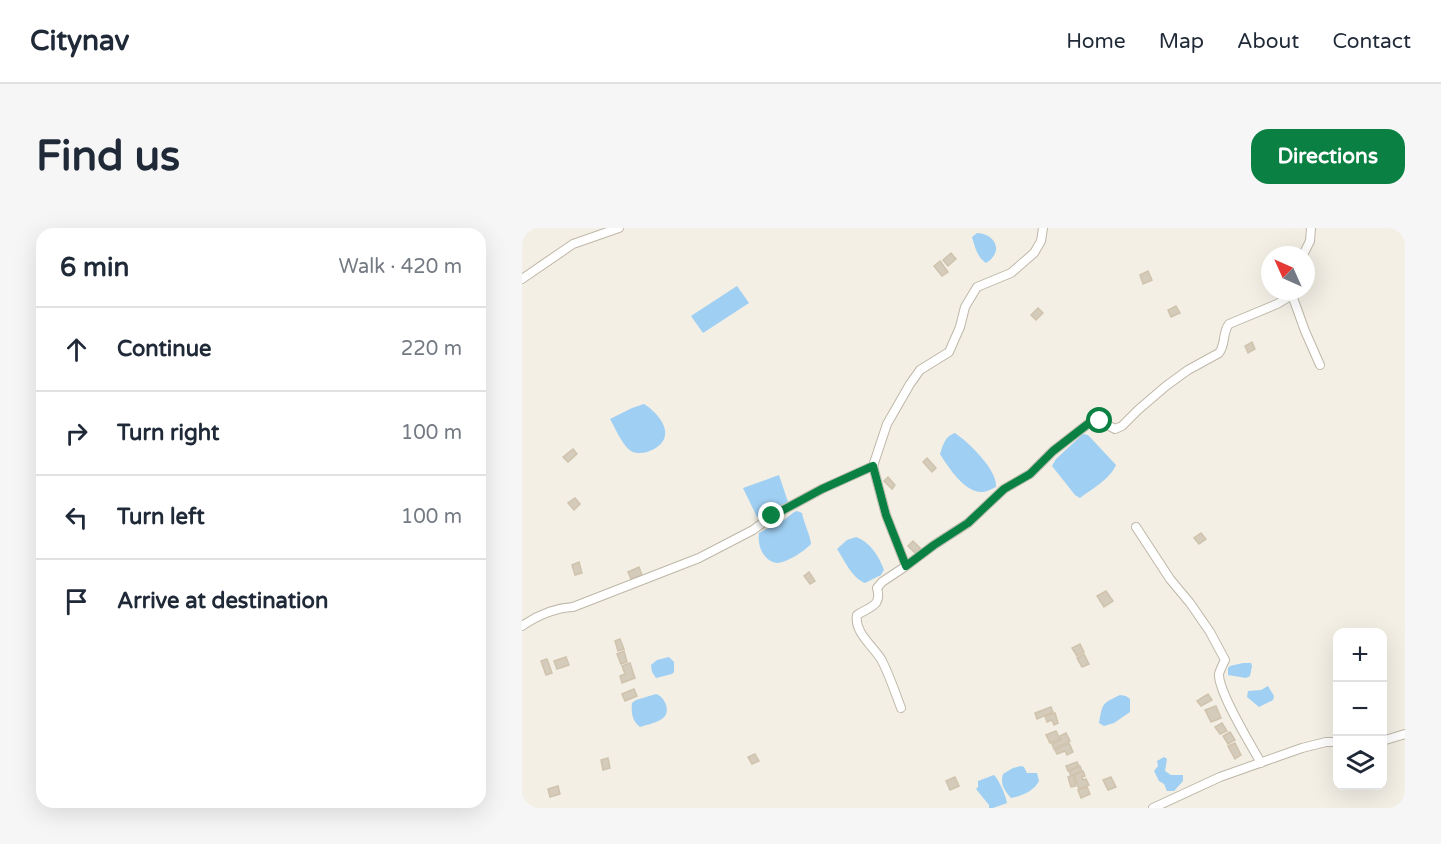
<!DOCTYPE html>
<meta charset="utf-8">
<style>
body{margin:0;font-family:"Varela Round",sans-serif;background:#f6f6f7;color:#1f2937}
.controls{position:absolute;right:18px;bottom:18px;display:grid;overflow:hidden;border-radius:12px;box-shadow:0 6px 24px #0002}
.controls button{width:54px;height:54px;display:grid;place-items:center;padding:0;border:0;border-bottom:2px solid #e0e1e3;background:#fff;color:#1f2937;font:30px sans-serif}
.compass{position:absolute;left:739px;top:18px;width:54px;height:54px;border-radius:50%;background:#fff;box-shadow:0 6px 24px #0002;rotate:315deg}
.stop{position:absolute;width:18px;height:18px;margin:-14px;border:4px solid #0b8043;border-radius:50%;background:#fff}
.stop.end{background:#0b8043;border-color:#fff;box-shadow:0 2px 6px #0008}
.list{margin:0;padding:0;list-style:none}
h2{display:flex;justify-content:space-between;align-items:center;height:78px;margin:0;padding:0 24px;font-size:26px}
h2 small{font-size:20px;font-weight:400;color:#747a83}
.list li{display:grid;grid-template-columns:39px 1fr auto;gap:18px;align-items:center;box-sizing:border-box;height:84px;padding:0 24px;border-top:2px solid #e0e1e3}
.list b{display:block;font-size:22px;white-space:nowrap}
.list em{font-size:20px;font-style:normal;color:#747a83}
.icon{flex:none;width:33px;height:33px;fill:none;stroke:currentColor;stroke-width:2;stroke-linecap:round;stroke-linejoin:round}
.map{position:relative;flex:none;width:883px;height:580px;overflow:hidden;border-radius:18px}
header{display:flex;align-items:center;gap:36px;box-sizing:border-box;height:84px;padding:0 30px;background:#fff;border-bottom:2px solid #e0e1e3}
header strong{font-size:28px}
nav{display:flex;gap:33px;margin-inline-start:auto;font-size:21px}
.intro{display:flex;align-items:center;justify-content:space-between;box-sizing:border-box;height:144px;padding:0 36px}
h1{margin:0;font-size:42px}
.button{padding:15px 27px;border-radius:18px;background:#0b8043;color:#fff;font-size:21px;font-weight:700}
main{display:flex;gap:36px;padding:0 36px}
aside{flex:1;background:#fff;border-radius:18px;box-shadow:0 6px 24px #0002}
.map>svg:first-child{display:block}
</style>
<header>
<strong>Citynav</strong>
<nav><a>Home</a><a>Map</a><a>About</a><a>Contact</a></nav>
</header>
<div class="intro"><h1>Find us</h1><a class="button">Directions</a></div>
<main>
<aside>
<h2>6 min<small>Walk · 420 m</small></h2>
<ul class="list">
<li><svg class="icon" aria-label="ahead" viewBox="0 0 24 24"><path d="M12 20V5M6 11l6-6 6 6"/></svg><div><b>Continue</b></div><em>220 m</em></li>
<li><svg class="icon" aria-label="right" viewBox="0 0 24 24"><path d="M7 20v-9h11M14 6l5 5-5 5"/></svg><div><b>Turn right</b></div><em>100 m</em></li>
<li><svg class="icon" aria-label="left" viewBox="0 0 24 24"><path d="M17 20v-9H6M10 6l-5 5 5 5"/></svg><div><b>Turn left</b></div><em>100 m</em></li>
<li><svg class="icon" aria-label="arrive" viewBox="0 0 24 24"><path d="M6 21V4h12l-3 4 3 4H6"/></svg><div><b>Arrive at destination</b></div></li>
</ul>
</aside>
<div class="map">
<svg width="883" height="580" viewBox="0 0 883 580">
<rect width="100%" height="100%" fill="#f3efe5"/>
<g fill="#9fcff2">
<path d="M 455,5 C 474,6 482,24 464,35 C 455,29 453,19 450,9 Z"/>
<path d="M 215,58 L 227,75 L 181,105 L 169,88 Z"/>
<path d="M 122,176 C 132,182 148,198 142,211 C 138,221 119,229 109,223 C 101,218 93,200 88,191 L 110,180 Z"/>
<path d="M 433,205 C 446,214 476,242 474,259 C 469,261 465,264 460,264 C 442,264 427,240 418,226 C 421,217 423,208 433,205 Z"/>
<path d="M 561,206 L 566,207 L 594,237 C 588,251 570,261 558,270 L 553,267 L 530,238 L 534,231 Z"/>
<path d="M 257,247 L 266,274 L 235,289 L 221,260 Z"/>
<path d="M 275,283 L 280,285 C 282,296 288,306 289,316 C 283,323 264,335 255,335 C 241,333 235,317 237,305 C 246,300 253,296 262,292 C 267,289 269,285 275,283 Z"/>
<path d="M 334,309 C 348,314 357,328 362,342 L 359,347 L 343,355 C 330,350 323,333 315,321 L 325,312 Z"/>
<path d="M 147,429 L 152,434 L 152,444 L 150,446 L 134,450 L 130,444 L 129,437 L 135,432 Z"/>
<path d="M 721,435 L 729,435 L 730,438 L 728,448 L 724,450 L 706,447 L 706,440 L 708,438 Z"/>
<path d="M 746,458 L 752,468 L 751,472 L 737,479 L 725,469 L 726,463 L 739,462 Z"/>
<path d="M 134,466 C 139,468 142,471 144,477 C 149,493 130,495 118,499 C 110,493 109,484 110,475 L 114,472 Z"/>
<path d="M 598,467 L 604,468 L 608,471 L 608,484 L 592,495 L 582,498 L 577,495 C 581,475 579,476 598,467 Z"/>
<path d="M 642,529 L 645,531 L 643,543 L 649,547 L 661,547 L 661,553 L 652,563 L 645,563 L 642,556 L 637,553 L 632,543 L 636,538 L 635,533 Z"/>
<path d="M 499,538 L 502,539 L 505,545 L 515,545 L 517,553 C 512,563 500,568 489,570 C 482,562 478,556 481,546 L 491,540 Z"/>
<path d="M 472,547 C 477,552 484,568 485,575 L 471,580 L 467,580 L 467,577 L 454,561 L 456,559 L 456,553 Z"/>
</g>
<g fill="#d5cbba" stroke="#d0c3ad" stroke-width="1.5">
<path d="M 429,25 L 434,31 L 426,38 L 421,32 Z"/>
<path d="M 418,33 L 426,44 L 420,48 L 412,38 Z"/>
<path d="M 626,43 L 630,52 L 621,56 L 618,47 Z"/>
<path d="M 654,78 L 658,85 L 649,89 L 646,82 Z"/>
<path d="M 516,80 L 521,85 L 514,92 L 509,87 Z"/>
<path d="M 730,114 L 733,121 L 726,125 L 723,118 Z"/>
<path d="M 51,221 L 55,226 L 46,234 L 41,229 Z"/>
<path d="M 405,230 L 414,240 L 410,244 L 401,234 Z"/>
<path d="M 366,249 L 373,257 L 370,261 L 362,253 Z"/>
<path d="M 53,270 L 58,276 L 52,282 L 46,275 Z"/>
<path d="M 679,305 L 684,311 L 677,316 L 672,310 Z"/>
<path d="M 391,313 L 399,321 L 394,326 L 386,318 Z"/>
<path d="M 57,334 L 60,345 L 53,347 L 50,337 Z"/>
<path d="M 117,339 L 120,347 L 109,351 L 106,344 Z"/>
<path d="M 287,344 L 293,353 L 288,356 L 282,348 Z"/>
<path d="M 584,363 L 591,373 L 582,379 L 575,368 Z"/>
<path d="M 98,411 L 102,421 L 96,423 L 93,413 Z"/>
<path d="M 558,416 L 562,424 L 555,428 L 550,420 Z"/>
<path d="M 102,423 L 105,434 L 99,436 L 95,426 Z"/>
<path d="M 562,426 L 567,436 L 560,439 L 555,430 Z"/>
<path d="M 44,429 L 47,437 L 35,441 L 32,433 Z"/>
<path d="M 25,431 L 30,445 L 24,447 L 19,433 Z"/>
<path d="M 108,435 L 113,450 L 100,455 L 98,448 L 103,446 L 100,438 Z"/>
<path d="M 112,461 L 115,468 L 103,473 L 100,466 Z"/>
<path d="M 686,466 L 690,472 L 679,478 L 675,473 Z"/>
<path d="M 694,478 L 699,490 L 689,494 L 683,482 Z"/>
<path d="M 529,479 L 531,484 L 515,491 L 513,485 Z"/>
<path d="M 533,485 L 536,495 L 532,497 L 530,492 L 525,494 L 523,488 Z"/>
<path d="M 700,495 L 705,503 L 698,506 L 693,499 Z"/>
<path d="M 534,503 L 538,511 L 528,515 L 524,507 Z"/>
<path d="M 708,504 L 713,512 L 706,516 L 701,508 Z"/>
<path d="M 544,505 L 548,513 L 532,521 L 530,516 L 539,512 L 538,508 Z"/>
<path d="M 547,515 L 551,524 L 545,527 L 543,523 L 535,526 L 533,522 Z"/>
<path d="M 713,515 L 719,527 L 713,531 L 706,518 Z"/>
<path d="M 233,526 L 237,533 L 230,536 L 226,529 Z"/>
<path d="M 86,530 L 88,540 L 81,542 L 79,532 Z"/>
<path d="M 555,534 L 557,538 L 546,543 L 544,538 Z"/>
<path d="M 558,538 L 560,543 L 549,548 L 547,543 Z"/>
<path d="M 561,543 L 563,548 L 560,549 L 561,552 L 564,551 L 567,557 L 557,561 L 552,547 Z"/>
<path d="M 551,547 L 554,558 L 549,559 L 546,549 Z"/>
<path d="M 433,549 L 437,558 L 428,562 L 424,553 Z"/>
<path d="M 589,549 L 594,559 L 586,562 L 581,552 Z"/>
<path d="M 36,558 L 38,566 L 28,569 L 26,561 Z"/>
<path d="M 565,559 L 568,566 L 559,570 L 556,562 Z"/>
</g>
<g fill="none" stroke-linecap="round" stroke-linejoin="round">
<g stroke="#bfb7a8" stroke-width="10">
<g id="minor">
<path d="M 781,27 L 788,13 L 789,0"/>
<path d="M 0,51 L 51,16 L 97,0"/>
<path d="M 771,63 L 770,67 L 783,103 L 798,137"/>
<path d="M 614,299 L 648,351 L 668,375 L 688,404 L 703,432 C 701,436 698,442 697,446 C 696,464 729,517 739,535"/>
<path d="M 384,338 L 364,287 L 351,238 L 365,196 L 388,156 L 398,142 L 427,124 L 438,99 L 443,79 L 455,59 L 489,45 L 512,25 L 519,13 L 521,0"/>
<path d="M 0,398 C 16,387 32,380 51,379 L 177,330 L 231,302 L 250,288 L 300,261 L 351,238"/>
<path d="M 379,480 C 373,464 367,446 359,431 C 350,417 332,404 335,387 C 349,378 360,378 355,360 L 360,354 L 384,338 L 412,317 L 446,295 L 482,261 L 508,246 L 531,223 L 571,192 L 578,193 L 593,201 L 600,198 L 616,182 L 644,158 L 666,142 L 697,125 C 704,116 700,105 707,96 L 755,76 L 770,67"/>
<path d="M 860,513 L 883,506"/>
<path d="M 631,580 L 698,549 L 780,520 L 804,514 L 816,514"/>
</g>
</g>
<use href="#minor" stroke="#fff" stroke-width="8"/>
</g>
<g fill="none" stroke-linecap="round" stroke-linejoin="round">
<path stroke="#0b8043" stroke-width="8" d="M 250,288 L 300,261 L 351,238 L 364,287 L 384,338 L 412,317 L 446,295 L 482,261 L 508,246 L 531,223 L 571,192 L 578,193"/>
</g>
</svg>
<div class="controls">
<button>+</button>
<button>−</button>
<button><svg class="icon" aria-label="layers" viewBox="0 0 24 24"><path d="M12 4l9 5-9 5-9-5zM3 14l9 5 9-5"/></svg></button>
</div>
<svg class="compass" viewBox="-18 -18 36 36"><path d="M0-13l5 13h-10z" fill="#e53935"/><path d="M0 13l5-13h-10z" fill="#747a83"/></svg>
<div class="stop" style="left:578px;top:193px"></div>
<div class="stop end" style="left:250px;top:288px"></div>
</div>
</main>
